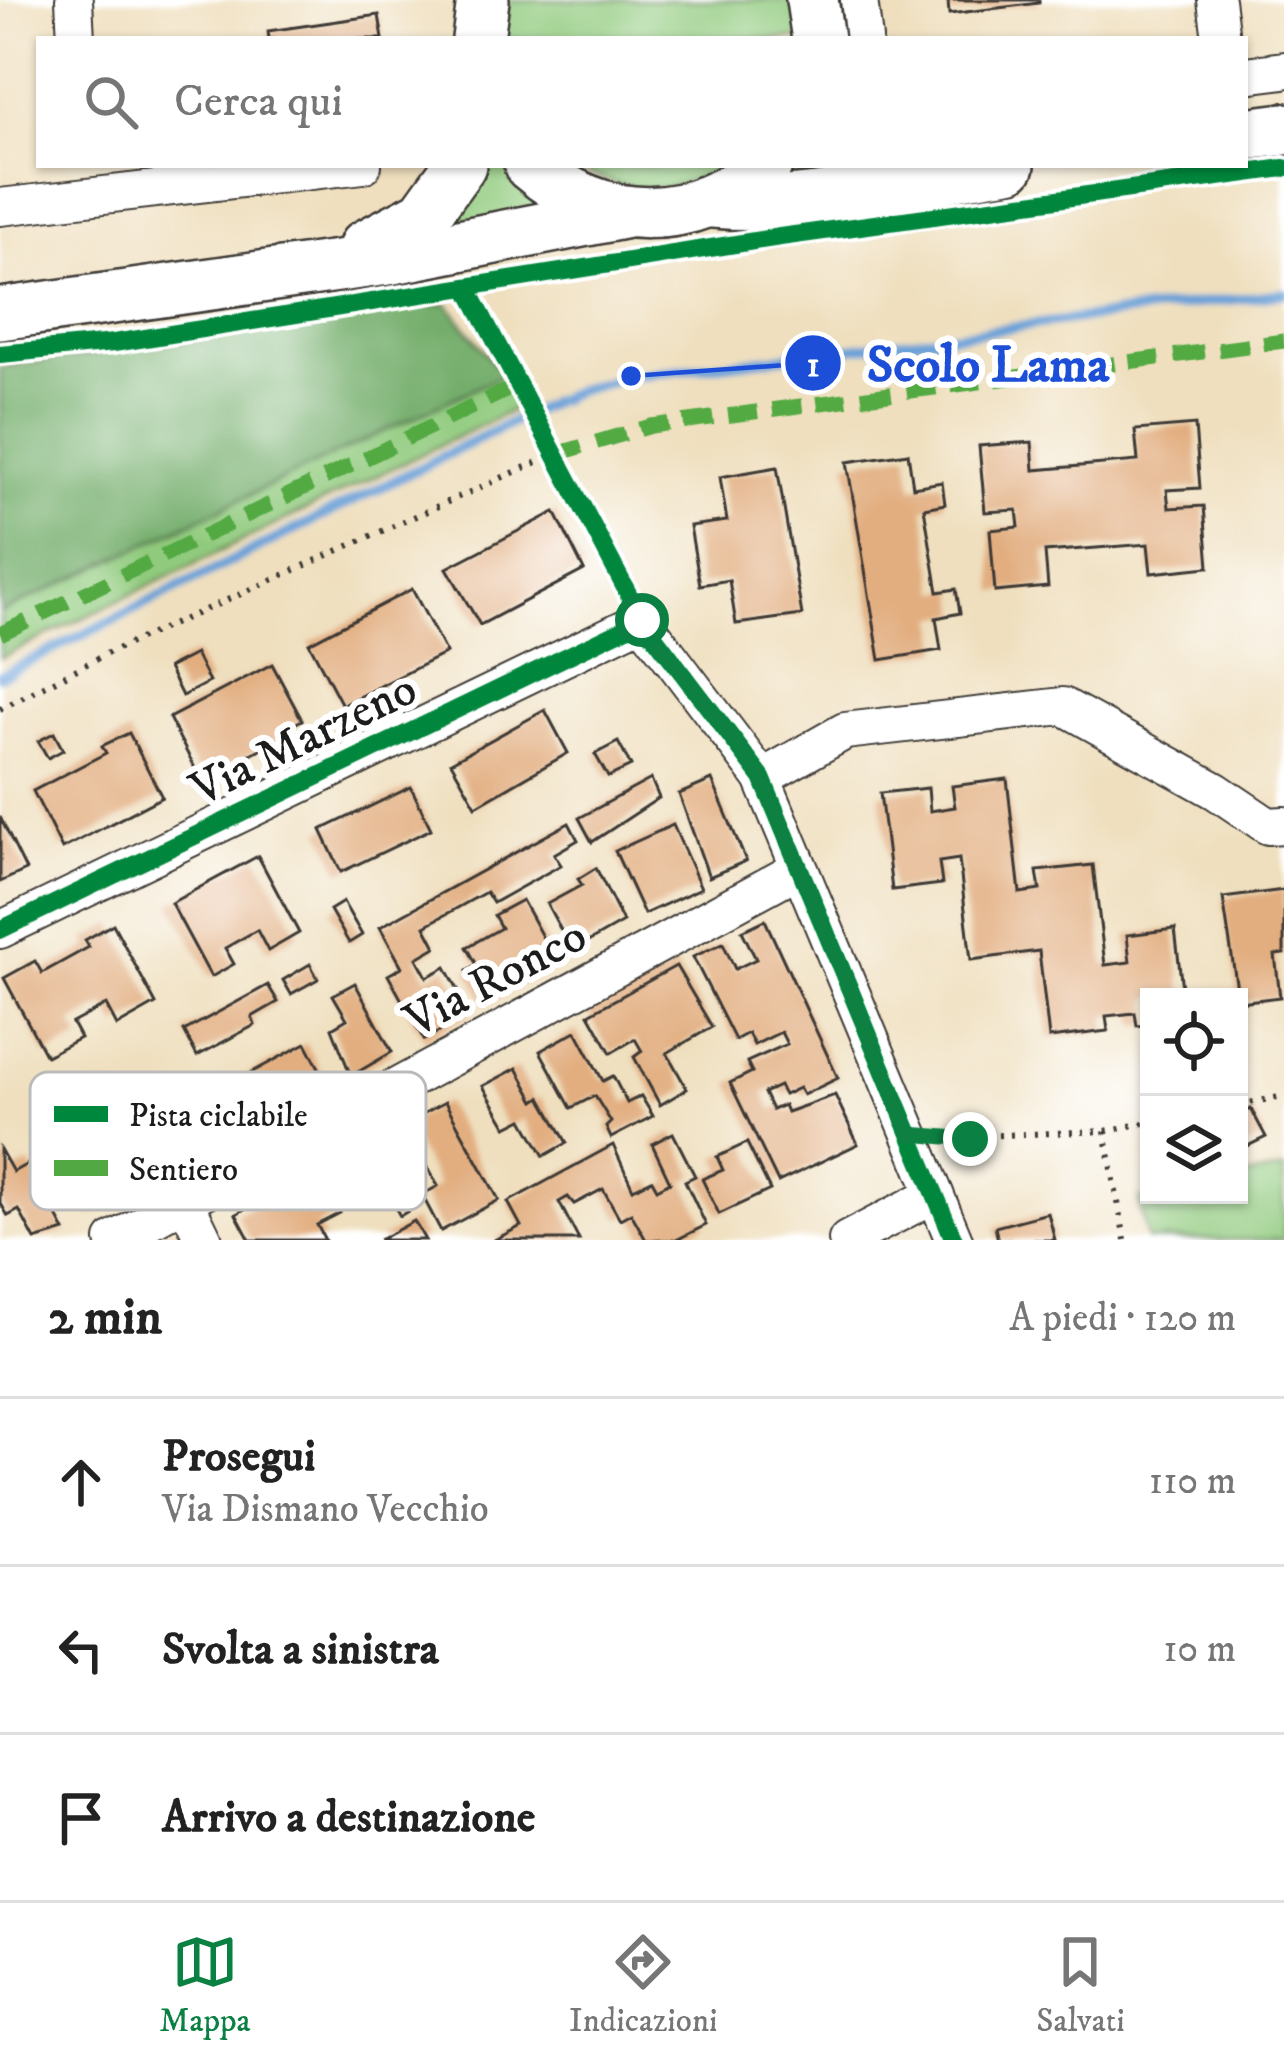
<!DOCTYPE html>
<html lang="it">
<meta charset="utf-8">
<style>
body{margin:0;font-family:"IM FELL DW Pica",serif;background:#f6f6f6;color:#222}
.controls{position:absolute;right:36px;bottom:36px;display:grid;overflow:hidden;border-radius:0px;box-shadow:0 3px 9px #0004}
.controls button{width:108px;height:108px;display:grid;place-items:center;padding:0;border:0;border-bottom:3px solid #e0e0e0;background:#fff;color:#222;font:60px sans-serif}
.stop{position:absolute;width:36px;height:36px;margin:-27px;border:9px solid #0b8043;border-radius:50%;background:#fff}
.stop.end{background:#0b8043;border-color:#fff;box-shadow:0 3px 12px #0008}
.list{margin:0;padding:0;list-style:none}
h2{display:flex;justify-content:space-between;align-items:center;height:156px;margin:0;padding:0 48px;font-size:51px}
h2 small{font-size:39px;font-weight:400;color:#767676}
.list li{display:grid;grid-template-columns:78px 1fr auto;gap:36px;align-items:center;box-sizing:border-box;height:168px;padding:0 48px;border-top:3px solid #e0e0e0}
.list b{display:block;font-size:45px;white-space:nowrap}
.list p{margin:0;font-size:39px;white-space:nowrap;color:#767676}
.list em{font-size:39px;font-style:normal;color:#767676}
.icon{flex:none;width:66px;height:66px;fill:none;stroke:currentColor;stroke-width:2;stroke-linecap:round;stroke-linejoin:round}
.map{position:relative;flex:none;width:1284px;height:1240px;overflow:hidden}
.search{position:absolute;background:#fff;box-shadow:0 3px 9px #0004;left:36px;right:36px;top:36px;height:132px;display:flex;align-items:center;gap:30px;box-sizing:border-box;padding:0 42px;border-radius:0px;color:#767676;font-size:45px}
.sheet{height:660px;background:#fff}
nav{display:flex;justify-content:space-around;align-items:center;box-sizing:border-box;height:168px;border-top:3px solid #e0e0e0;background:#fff;font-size:33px;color:#767676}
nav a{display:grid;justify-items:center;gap:6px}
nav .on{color:#0b8043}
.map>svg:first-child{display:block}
</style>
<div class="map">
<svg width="1284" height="1240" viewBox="0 0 1284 1240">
<rect width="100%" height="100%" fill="#fff"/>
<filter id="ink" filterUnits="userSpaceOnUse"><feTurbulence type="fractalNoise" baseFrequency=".00833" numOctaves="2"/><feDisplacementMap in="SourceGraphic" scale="24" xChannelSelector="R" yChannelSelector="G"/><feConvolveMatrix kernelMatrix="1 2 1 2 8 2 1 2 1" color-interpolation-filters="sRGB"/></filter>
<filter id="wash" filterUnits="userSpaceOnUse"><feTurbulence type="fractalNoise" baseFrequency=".004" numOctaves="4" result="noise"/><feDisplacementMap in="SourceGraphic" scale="48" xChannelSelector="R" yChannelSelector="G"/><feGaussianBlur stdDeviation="2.7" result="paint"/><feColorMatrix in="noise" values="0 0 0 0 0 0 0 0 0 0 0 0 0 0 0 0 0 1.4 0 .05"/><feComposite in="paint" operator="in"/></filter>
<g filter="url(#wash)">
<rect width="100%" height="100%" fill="#efdfbe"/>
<g fill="#90ca7d" stroke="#56734c" stroke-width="3">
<path d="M 508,0 L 794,0 L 800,39 L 501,39 Z"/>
<path d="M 484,165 L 511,165 L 557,202 L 425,240 Z"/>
<path d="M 568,165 L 732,165 C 659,195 642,197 568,165 Z"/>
<path d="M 503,375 L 519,407 L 0,658 L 0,613 Z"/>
<path d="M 1284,1169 L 1284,1240 L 1147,1240 L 1139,1199 L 1239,1195 L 1239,1178 Z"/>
</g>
<path fill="#74ae6c" stroke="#486544" stroke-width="3" d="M 447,303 L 503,375 L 0,613 L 0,367 Z"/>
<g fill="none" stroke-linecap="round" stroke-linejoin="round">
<path stroke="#6aa1d8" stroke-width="10" d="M 0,676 L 577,390 L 631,376 L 1284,293"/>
</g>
<g id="blocks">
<g fill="#e2ae80">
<path d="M 948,0 L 1039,0 L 1039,3 L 949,14 Z"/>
<path d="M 379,15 L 383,39 L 269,39 L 268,31 Z"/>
<path d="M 1195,425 L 1200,488 L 1167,490 L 1169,508 L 1204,506 L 1209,567 L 1151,573 L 1148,544 L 1045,552 L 1048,587 L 995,592 L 990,530 L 1019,527 L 1017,510 L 985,512 L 979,446 L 1032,442 L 1034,470 L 1138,461 L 1135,430 Z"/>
<path d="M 908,453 L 913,487 L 942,482 L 945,504 L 924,508 L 938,592 L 956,589 L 960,613 L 936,618 L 941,650 L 880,660 L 847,462 Z"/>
<path d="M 777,467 L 802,615 L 736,624 L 729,580 L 700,585 L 690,526 L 727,521 L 720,477 Z"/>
<path d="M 555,512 L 584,570 L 480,625 L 447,568 Z"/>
<path d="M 412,589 L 446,653 L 342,705 L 309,643 Z"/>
<path d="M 195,654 L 209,682 L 182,696 L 168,668 Z"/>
<path d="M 272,664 L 302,720 L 287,728 L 290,734 L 219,770 L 216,764 L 197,772 L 169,718 Z"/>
<path d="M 545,710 L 568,753 L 476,806 L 451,762 Z"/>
<path d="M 54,733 L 63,750 L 48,758 L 38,741 Z"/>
<path d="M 129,733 L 162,797 L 62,849 L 33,791 L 106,753 L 102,746 Z"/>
<path d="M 618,742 L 631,766 L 608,777 L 595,754 Z"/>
<path d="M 651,779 L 659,798 L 592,842 L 579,818 Z"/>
<path d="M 1007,779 L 1020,893 L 1040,890 L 1037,871 L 1093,865 L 1105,965 L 1130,962 L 1127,935 L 1175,929 L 1183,997 L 1149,997 L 1149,1025 L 1137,1026 L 1135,1013 L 1106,1016 L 1108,1031 L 1049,1038 L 1039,951 L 971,960 L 959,859 L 939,862 L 942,884 L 892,890 L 880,793 L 928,788 L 930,811 L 955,807 L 952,786 Z"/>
<path d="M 712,780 L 746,861 L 709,877 L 679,794 Z"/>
<path d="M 411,787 L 431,829 L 341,872 L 321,830 Z"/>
<path d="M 0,817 L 26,870 L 0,882 Z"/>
<path d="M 569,823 L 578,840 L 554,854 L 561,865 L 493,903 L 486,892 L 425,926 L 436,947 L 417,958 L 427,977 L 446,967 L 471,1014 L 424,1040 L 388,975 L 402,967 L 380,927 Z"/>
<path d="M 673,825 L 701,888 L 644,914 L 615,851 Z"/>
<path d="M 258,856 L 299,933 L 268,951 L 257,930 L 225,948 L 234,964 L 211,977 L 171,903 Z"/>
<path d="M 596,868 L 623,922 L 572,951 L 547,904 L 582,885 L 578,879 Z"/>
<path d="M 1284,890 L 1284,954 L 1275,955 L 1280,997 L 1239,1002 L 1223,898 Z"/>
<path d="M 522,900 L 557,964 L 486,1005 L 467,971 L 477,965 L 467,947 L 501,928 L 494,915 Z"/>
<path d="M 343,902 L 362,935 L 349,943 L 330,910 Z"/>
<path d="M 765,920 L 838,1078 L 803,1095 L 799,1088 L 784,1095 L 779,1086 L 764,1093 L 772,1110 L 784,1105 L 787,1112 L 835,1095 L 858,1144 L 778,1182 L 730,1083 L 752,1072 L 747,1062 L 787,1044 L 781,1032 L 754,1045 L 748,1033 L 735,1040 L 693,957 L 723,943 L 735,969 L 756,959 L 742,931 Z"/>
<path d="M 113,924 L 156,1004 L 117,1026 L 106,1005 L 72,1023 L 80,1038 L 46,1056 L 4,978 L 35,961 L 42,973 L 89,947 L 85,940 Z"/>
<path d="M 310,964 L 318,979 L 291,994 L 283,980 Z"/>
<path d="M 676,966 L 712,1027 L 667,1053 L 687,1089 L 660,1105 L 634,1057 L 642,1051 L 635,1039 L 611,1053 L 589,1014 Z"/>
<path d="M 355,983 L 392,1052 L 351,1076 L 332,1028 L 347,1019 L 333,995 Z"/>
<path d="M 268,985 L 278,1002 L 252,1017 L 255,1025 L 197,1056 L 184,1031 Z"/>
<path d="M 576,1031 L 603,1081 L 613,1076 L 627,1103 L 641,1096 L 653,1116 L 611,1138 L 606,1127 L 611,1122 L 595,1096 L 571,1108 L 540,1051 Z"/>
<path d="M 306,1043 L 329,1087 L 269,1121 L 245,1076 Z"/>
<path d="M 517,1068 L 535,1101 L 541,1097 L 567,1143 L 544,1156 L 523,1119 L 507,1127 L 483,1086 Z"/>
<path d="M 445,1102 L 499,1200 L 441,1231 L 422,1195 L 438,1186 L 404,1124 Z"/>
<path d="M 1251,1109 L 1266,1137 L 1239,1150 L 1239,1114 Z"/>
<path d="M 673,1133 L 695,1176 L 685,1181 L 706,1225 L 676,1240 L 646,1240 L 631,1213 L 620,1219 L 603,1189 L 574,1204 L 568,1197 L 559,1202 L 579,1240 L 494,1240 L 521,1226 L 508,1202 L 613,1145 L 633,1189 L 652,1180 L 657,1189 L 670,1182 L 652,1144 Z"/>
<path d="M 378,1136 L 418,1205 L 400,1216 L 384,1188 L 360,1203 L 335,1159 Z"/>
<path d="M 747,1143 L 770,1190 L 719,1214 L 702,1179 L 723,1170 L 717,1157 Z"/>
<path d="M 0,1149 L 13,1172 L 29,1163 L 65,1231 L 35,1240 L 19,1210 L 8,1216 L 0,1202 Z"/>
<path d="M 107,1160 L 126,1195 L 91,1215 L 72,1179 Z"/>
<path d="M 316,1171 L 340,1213 L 317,1225 L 325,1240 L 250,1240 L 236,1214 Z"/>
<path d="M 1048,1213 L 1055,1240 L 998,1240 L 995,1227 Z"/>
<path d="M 414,1221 L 425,1240 L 379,1240 Z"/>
</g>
</g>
</g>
<g filter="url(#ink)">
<use href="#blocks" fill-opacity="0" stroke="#3c3934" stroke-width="3"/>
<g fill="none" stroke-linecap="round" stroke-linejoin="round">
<g stroke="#3c3934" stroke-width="40">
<g id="street">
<path d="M 74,0 L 76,39"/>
<path d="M 859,0 L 864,39"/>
<path d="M 1216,0 L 1221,39"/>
<path d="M 1245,75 L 1284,70"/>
<path d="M 0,207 L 363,165"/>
<path d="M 762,778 L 845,731 L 1063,706 L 1216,791 L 1268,826 L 1284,825"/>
<path d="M 0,930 L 642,620 L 762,778 L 954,1240"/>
<path d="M 185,1201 L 204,1240"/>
<path d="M 114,1240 L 797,870"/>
<path d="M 847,1240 L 935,1194"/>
</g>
</g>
<g stroke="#3c3934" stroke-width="56">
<g id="secondary">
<path d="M 812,0 L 818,39"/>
<path d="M 478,39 L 483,0"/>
<path d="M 1245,134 L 1284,129"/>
<path d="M 530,165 C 604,229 692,228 766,165"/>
<path d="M 713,202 C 814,211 910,179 1009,165"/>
<path d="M 365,246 L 424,215 L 460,165"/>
<path d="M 0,314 L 388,259 L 623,213"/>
</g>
</g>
<g stroke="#3c3934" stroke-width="6" stroke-dasharray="3 9" stroke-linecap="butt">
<path d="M 0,709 L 108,653 L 553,455"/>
<path d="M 1239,1105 L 1284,1096"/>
<path d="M 1105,1131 L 1125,1240"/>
<path d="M 950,1137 L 1105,1131 L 1149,1122"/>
</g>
<use href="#street" stroke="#fff" stroke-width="36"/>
<use href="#secondary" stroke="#fff" stroke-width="51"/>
<g stroke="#52a943" stroke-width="15" stroke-dasharray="30 15" stroke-linecap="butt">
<path d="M 553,455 L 651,426 L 1284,341"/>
<path d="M 0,634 L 518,385"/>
</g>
<g stroke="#fff" stroke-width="26">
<g id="cycleway">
<path d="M 467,287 L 642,620 L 762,778 L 954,1240"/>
<path d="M 0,354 L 114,343 L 780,237 L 1284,168"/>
<path d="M 0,930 L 642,620"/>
</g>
</g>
<use href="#cycleway" stroke="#00873e" stroke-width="18"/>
</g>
</g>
<g fill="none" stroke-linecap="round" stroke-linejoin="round" filter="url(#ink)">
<path stroke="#0b8043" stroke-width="15" d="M 642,620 L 762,778 L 910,1134 L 970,1139"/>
</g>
<g text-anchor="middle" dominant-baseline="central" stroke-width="12" stroke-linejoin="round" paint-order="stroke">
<g font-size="48" fill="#1c1c1c" stroke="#fff">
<text transform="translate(304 740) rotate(-26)">Via Marzeno</text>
<text transform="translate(496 979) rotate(-28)">Via Ronco</text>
</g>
</g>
<rect x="30" y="1072" width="396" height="138" rx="18" fill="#fff" stroke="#bbb" stroke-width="3"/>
<rect x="54" y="1106" width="54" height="16" fill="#00873e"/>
<rect x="54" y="1160" width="54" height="16" fill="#52a943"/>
<g font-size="33" fill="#1c1c1c">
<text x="129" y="1126">Pista ciclabile</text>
<text x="129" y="1180">Sentiero</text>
</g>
<path fill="none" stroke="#1d4ed8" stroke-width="4.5" d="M631 376L813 363"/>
<g fill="#1d4ed8" stroke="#fff" stroke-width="4.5">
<circle cx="631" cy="376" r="12"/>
<circle cx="813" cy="363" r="30"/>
</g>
<g font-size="36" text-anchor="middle" font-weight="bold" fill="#fff">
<text x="813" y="376">1</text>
</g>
<g font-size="51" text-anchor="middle" font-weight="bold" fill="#1d4ed8" stroke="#fff" stroke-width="12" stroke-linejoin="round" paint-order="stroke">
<text x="988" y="381">Scolo Lama</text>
</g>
</svg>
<div class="controls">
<button><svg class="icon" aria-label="locate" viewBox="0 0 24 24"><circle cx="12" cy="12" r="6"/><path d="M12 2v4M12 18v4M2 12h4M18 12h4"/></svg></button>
<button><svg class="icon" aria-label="layers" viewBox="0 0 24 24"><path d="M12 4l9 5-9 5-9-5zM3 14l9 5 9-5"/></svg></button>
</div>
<div class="stop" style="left:642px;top:620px"></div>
<div class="stop end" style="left:970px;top:1139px"></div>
<div class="search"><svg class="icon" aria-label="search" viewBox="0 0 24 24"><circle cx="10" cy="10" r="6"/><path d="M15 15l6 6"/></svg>Cerca qui</div>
</div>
<section class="sheet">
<h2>2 min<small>A piedi · 120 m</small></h2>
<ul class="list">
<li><svg class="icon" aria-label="ahead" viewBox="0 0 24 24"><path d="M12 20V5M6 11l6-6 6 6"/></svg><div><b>Prosegui</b><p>Via Dismano Vecchio</p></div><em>110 m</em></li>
<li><svg class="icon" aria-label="left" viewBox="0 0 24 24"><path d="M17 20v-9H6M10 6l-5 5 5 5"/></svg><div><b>Svolta a sinistra</b></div><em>10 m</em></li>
<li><svg class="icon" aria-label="arrive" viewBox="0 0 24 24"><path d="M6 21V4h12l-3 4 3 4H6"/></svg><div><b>Arrivo a destinazione</b></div></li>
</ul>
</section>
<nav>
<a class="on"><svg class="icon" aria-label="map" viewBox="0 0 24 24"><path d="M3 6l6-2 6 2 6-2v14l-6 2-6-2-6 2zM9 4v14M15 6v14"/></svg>Mappa</a>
<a><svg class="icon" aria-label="directions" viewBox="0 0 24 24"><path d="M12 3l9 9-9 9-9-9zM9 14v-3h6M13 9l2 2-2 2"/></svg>Indicazioni</a>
<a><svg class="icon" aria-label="saved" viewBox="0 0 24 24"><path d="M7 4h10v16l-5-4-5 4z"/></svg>Salvati</a>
</nav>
